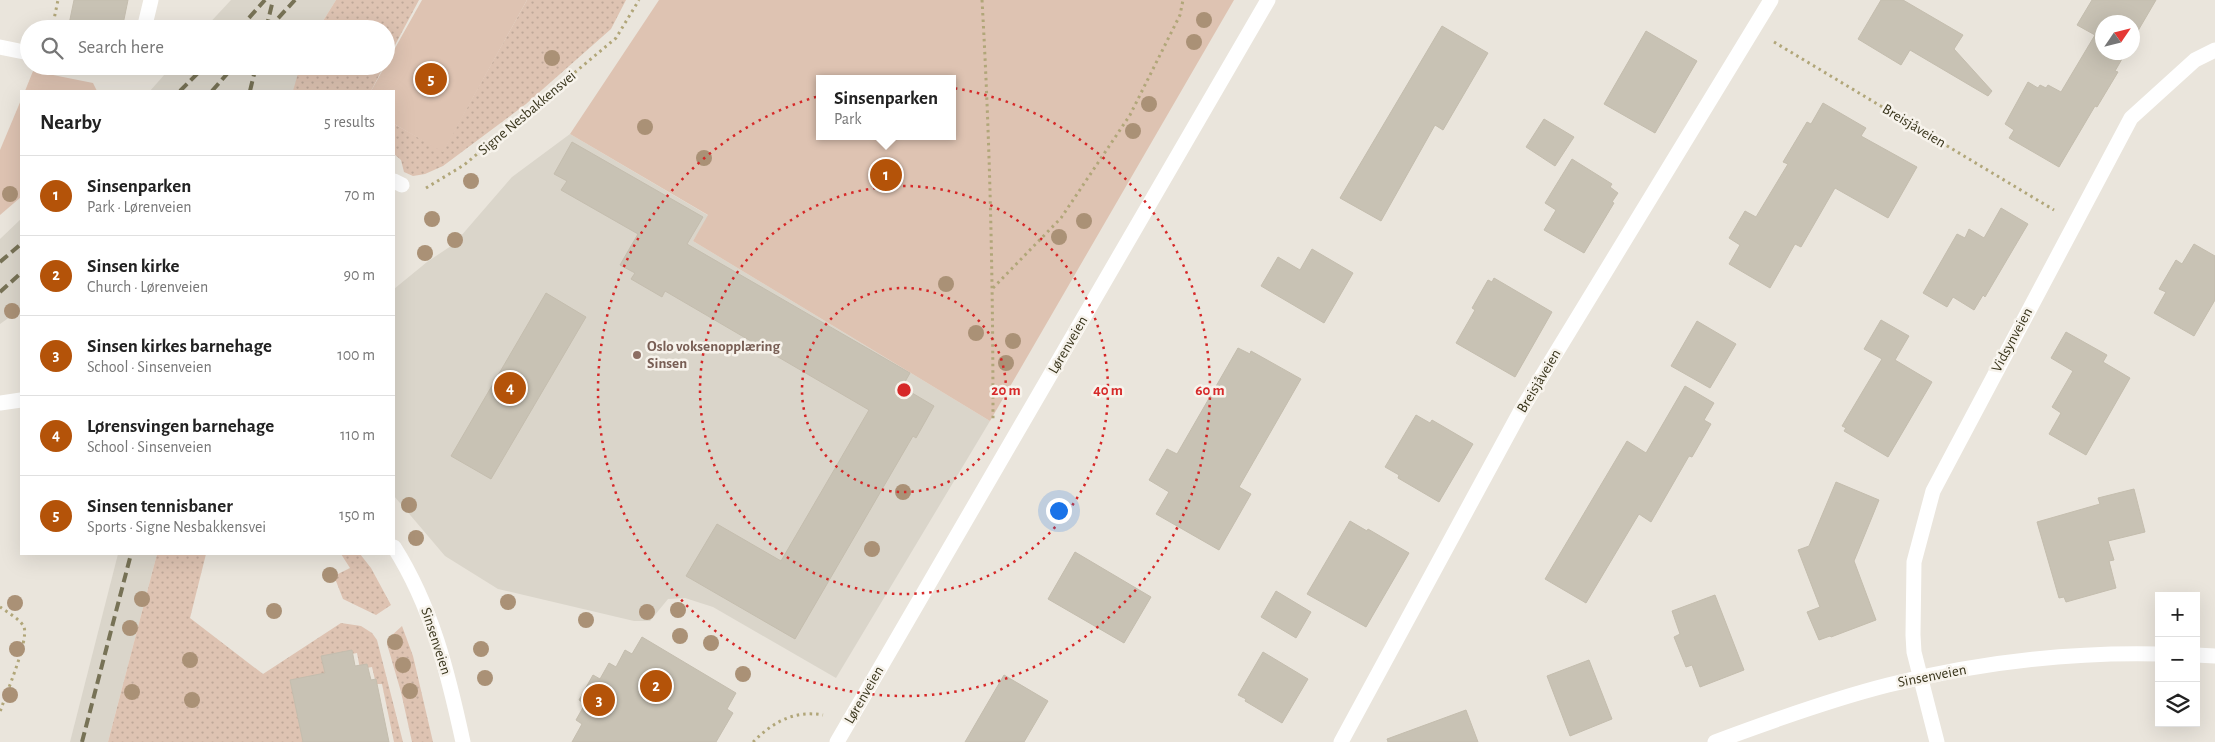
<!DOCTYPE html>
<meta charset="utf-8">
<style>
body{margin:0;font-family:"Alegreya Sans",sans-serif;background:#f2f2f2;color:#222}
.controls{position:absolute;right:15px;bottom:15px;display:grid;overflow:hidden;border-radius:0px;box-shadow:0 5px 20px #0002}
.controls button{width:45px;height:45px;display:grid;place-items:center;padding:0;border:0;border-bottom:1px solid #e0e0e0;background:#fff;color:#222;font:25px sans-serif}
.compass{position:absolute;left:2095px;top:15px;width:45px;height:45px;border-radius:50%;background:#fff;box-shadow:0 5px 20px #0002;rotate:55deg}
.you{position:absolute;left:1058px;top:510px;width:18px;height:18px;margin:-12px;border:4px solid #fff;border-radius:50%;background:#1a73e8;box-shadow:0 0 0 8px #1a73e833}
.badge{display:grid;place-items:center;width:32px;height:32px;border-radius:50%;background:#b45309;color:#fff;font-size:16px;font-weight:700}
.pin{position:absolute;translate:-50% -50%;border:2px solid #fff;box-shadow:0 1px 5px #0006}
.popup{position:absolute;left:816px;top:75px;width:140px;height:65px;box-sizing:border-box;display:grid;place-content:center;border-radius:0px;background:#fff;filter:drop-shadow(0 1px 4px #0005);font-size:16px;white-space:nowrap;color:#767676}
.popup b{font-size:19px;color:#222}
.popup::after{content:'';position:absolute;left:50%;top:100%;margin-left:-10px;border:10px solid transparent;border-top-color:#fff}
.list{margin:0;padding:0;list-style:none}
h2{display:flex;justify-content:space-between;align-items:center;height:65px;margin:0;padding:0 20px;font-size:21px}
h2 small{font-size:16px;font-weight:400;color:#767676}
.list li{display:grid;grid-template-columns:32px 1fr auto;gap:15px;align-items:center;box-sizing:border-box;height:80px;padding:0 20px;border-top:1px solid #e0e0e0}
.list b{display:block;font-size:19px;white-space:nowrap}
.list p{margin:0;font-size:16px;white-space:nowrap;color:#767676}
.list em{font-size:16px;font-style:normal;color:#767676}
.icon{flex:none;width:28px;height:28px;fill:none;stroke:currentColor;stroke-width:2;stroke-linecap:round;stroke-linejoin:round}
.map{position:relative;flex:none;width:2215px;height:742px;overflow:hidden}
.search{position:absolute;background:#fff;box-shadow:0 5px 20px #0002;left:20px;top:20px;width:375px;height:55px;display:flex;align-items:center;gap:12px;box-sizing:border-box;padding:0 18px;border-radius:28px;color:#767676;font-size:19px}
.panel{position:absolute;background:#fff;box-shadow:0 5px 20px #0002;left:20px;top:90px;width:375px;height:465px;border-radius:0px}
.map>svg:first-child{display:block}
</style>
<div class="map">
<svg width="2215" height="742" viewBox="0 0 2215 742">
<defs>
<pattern id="grass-dots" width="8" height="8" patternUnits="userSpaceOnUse" patternTransform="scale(1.25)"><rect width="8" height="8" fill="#dec3b2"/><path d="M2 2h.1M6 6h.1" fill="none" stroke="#bfa899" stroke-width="1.8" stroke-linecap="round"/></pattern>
</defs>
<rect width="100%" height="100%" fill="#eae5dc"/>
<g fill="#dad5ca">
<path d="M 231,0 L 336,0 L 318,29 L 204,29 Z"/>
<path d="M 172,66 L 300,66 L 294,91 L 150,91 Z"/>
<path d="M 570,134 L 709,216 L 693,241 L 990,421 L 836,678 L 713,607 L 685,598 L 668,599 L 650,621 L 634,621 L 498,589 L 445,556 L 394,496 L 394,289 L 427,262 L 454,244 L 512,177 Z"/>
<path d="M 21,219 L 21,309 L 0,324 L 0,239 Z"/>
<path d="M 118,554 L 157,554 L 108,742 L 70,742 Z"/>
</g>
<g fill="url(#grass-dots)">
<path d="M 336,0 L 419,0 L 386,62 L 386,29 L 318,29 Z"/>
<path d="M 527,0 L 626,0 L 611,29 L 526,104 L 443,166 L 425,174 L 413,176 L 404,172 L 401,160 L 394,154 L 394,124 L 443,151 Z"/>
<path d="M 300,66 L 384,66 L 371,91 L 293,91 Z"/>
<path d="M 157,554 L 206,554 L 190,618 L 263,674 L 341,623 L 361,626 L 372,633 L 377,640 L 403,742 L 394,742 L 382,684 L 376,684 L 372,667 L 360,669 L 357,653 L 326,659 L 329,674 L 304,742 L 108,742 Z"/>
<path d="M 341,554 L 360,554 L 371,568 L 391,605 L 376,615 L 343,599 L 334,576 L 350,568 Z"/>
<path d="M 402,626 L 413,656 L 433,742 L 412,742 L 401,692 L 387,644 L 390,637 Z"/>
</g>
<g fill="#dec3b2" fill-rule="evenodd">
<path d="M 422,0 L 527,0 L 443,152 L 394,124 L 394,91 L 371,91 Z"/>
<path d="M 659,0 L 1234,0 L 990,421 L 693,241 L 708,215 L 570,134 ZM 820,79 L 952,79 L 952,136 L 820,136 Z"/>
<path d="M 33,71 L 93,83 L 97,91 L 25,91 Z"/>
<path d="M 21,100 L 21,197 L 0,215 L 0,150 Z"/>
</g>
<g fill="#c8c2b4" stroke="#c4bdae">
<path d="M 74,0 L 128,0 L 122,29 L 68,29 Z"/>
<path d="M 1881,0 L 1903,0 L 1963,35 L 1954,49 L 1992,91 L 1988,96 L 1910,50 L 1901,65 L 1858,39 Z"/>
<path d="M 2092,0 L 2156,0 L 2132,41 L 2132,22 L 2102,22 L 2102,52 L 2126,52 L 2115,71 L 2118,72 L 2097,107 L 2095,106 L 2059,167 L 2009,138 L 2014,130 L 2005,124 L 2028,82 L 2038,88 L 2040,85 L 2046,88 L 2048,85 L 2061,92 L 2095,35 L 2077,25 Z"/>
<path d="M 1442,26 L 1488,53 L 1443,130 L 1435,125 L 1381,221 L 1340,198 Z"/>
<path d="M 1646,31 L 1697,61 L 1655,133 L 1604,104 Z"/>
<path d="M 1823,103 L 1866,128 L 1861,136 L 1917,167 L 1888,218 L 1835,188 L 1801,247 L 1795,244 L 1770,288 L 1729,264 L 1740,245 L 1729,238 L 1745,211 L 1756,217 L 1788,164 L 1783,162 L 1807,122 L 1811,124 Z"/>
<path d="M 1544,119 L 1574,137 L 1555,166 L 1526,147 Z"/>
<path d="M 572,142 L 703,217 L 687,244 L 910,373 L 902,387 L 934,406 L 916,438 L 913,436 L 795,639 L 686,576 L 717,524 L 781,561 L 869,410 L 665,291 L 662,297 L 631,279 L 635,273 L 620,265 L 638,234 L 561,190 L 567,181 L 554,174 Z"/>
<path d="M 1572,159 L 1612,184 L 1610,187 L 1618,193 L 1612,202 L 1614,203 L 1584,253 L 1544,230 L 1556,210 L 1545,203 Z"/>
<path d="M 2001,208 L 2028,224 L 1985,297 L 1983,295 L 1974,310 L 1953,297 L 1947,307 L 1923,293 L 1957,234 L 1965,238 L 1969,229 L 1984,238 Z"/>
<path d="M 2194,244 L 2215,256 L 2215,300 L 2194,336 L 2154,313 L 2166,292 L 2159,289 L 2176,260 L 2182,264 Z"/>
<path d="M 1312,249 L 1353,273 L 1324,323 L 1261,286 L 1278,257 L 1300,270 Z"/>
<path d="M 1494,278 L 1552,312 L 1515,377 L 1456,343 L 1475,310 L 1472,308 L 1488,280 L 1492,282 Z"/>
<path d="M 546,293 L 586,317 L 491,479 L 451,456 Z"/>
<path d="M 1881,320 L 1909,336 L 1895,360 L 1932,382 L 1888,457 L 1844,431 L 1846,428 L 1842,426 L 1882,359 L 1864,349 Z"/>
<path d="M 1697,321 L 1736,344 L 1710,388 L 1671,366 Z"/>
<path d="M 2066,332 L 2107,355 L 2103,362 L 2130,378 L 2086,455 L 2049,434 L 2061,413 L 2052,407 L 2073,371 L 2051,358 Z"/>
<path d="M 1238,348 L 1250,354 L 1251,351 L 1301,379 L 1239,487 L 1251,494 L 1219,550 L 1156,514 L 1169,492 L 1149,480 L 1167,449 L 1177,454 Z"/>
<path d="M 1685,386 L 1714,403 L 1704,420 L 1711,424 L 1692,457 L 1689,456 L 1651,522 L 1639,514 L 1586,603 L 1545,579 L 1627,441 L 1646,453 Z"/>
<path d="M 1416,415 L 1430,423 L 1432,420 L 1473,444 L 1439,502 L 1398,478 L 1399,475 L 1385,467 Z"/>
<path d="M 1836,482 L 1879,500 L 1854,561 L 1876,620 L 1831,637 L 1830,636 L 1819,640 L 1807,612 L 1820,607 L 1798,550 L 1809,546 Z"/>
<path d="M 2134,489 L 2145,532 L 2108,541 L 2114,560 L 2109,561 L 2116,588 L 2066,602 L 2064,597 L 2059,598 L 2037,522 L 2100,504 L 2098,498 Z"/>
<path d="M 1350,521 L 1367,531 L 1368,529 L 1409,553 L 1366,627 L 1307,594 Z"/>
<path d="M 1075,552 L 1151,597 L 1124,643 L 1048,599 Z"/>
<path d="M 1276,591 L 1311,612 L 1296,638 L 1261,617 Z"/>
<path d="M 1715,595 L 1744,670 L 1700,687 L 1692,665 L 1686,667 L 1674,637 L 1680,634 L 1672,611 Z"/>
<path d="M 642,637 L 736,693 L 727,709 L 733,713 L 716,742 L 572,742 L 582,724 L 576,720 L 585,704 L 579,700 L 593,675 L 600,679 L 609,663 L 616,667 L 625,650 L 632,654 Z"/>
<path d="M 352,650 L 355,666 L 367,664 L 371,680 L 376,679 L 389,742 L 303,742 L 290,680 L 325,673 L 321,656 Z"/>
<path d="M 1263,652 L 1308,679 L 1282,723 L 1245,701 L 1246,699 L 1238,695 Z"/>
<path d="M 1589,660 L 1612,719 L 1570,736 L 1547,676 Z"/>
<path d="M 1004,675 L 1048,701 L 1024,742 L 965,742 Z"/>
<path d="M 1466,710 L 1478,742 L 1388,742 L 1387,739 Z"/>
</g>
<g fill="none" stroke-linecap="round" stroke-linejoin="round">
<g stroke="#b1a679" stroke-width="3" stroke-dasharray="2.5 4" stroke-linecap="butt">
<path d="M 982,0 C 990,140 993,280 993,421"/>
<path d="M 52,29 L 58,0"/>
<path d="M 1774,42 L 2054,210"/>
<path d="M 426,188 L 464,165 L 616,38 L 639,0"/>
<path d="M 993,288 L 1061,218 L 1130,115 L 1180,15 L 1183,0"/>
<path d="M 0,607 C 7,612 20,619 24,627 C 29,641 5,696 0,712"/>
<path d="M 753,742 C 773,722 794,710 823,715"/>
</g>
<g stroke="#fff" stroke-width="15">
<path d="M 144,29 L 151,0"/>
<path d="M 0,47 L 29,53"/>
</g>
<g stroke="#fff" stroke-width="15">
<path d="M 394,181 L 402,185"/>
<path d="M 837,742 L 1268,0"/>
<path d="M 1341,742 L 1520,412 L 1771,0"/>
<path d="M 1937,742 L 1914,652 L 1913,635 L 1914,562 L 1933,491 L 2131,118 L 2195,60 L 2215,50"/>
</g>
<g stroke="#fff" stroke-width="15">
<path d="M 0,403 L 21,400"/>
<path d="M 394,547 C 432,607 448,673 463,742"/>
<path d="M 2196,655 L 2215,656"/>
<path d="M 1715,742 C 1771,721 1829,700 1888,685 C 1976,663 2068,652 2159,654"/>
</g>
<g stroke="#777256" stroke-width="4" stroke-dasharray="10 5" stroke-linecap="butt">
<path d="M 239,29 L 265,0"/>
<path d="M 266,29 L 273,0"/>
<path d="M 268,29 L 295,0"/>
<path d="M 180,91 L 205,66"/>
<path d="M 212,91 L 234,66"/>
<path d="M 250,91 L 256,66"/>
<path d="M 0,262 L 21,244"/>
<path d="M 0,292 L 21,273"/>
<path d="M 82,742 L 131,554"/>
</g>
</g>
<g fill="#aa9176">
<circle cx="1204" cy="20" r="8"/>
<circle cx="1194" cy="42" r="8"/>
<circle cx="552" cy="58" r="8"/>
<circle cx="1149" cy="104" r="8"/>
<circle cx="645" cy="127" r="8"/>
<circle cx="1133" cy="131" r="8"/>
<circle cx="704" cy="158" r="8"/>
<circle cx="471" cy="181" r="8"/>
<circle cx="10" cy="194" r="8"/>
<circle cx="432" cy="219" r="8"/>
<circle cx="1084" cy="221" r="8"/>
<circle cx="1059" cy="237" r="8"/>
<circle cx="455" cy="240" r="8"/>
<circle cx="425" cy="253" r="8"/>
<circle cx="946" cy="284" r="8"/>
<circle cx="12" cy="311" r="8"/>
<circle cx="976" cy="333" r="8"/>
<circle cx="1013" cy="341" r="8"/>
<circle cx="1006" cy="363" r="8"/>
<circle cx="903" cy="492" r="8"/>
<circle cx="409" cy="505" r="8"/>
<circle cx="416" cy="538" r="8"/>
<circle cx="872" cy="549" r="8"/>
<circle cx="330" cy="575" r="8"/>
<circle cx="142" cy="599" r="8"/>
<circle cx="508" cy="602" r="8"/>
<circle cx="15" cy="603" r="8"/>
<circle cx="678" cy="610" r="8"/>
<circle cx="274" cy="611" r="8"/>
<circle cx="647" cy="612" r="8"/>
<circle cx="586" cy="620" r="8"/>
<circle cx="130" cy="628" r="8"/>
<circle cx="680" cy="636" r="8"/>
<circle cx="395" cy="642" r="8"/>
<circle cx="711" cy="643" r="8"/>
<circle cx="17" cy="649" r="8"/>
<circle cx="481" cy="649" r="8"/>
<circle cx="190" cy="660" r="8"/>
<circle cx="403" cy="665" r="8"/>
<circle cx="743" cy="674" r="8"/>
<circle cx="485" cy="678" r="8"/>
<circle cx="410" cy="691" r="8"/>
<circle cx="132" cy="692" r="8"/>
<circle cx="10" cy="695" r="8"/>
<circle cx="192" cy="700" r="8"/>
</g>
<g fill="none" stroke="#d62828" stroke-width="2.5" stroke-dasharray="2.5 5">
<circle cx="904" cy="390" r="102"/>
<circle cx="904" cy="390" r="204"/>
<circle cx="904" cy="390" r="306"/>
</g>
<circle fill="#8d6e63" stroke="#f7f3ec" stroke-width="2" cx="637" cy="355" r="5"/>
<g text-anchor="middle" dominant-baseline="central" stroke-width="5" stroke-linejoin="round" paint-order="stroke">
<g font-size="15" fill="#3a361d" stroke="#f7f3ec">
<text transform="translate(527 113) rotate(-40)">Signe Nesbakkensvei</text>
<text transform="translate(1914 126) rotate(31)">Breisjåveien</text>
<text transform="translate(2012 340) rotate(-62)">Vidsynveien</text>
<text transform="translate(1068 345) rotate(-60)">Lørenveien</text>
<text transform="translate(1539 381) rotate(-59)">Breisjåveien</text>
<text transform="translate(436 641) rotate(72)">Sinsenveien</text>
<text transform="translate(1932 676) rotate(-11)">Sinsenveien</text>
<text transform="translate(864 695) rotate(-60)">Lørenveien</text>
</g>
<g font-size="15" font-weight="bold" fill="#785e54" stroke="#f7f3ec" text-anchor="start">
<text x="647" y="346">Oslo voksenopplæring<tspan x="647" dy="17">Sinsen</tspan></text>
</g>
</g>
<circle cx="904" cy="390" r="8" fill="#d62828" stroke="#f7f3ec" stroke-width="2.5"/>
<g font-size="15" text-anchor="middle" font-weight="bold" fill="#d62828" stroke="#f7f3ec" stroke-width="5" stroke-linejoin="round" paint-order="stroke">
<text x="1006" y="395">20 m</text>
<text x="1108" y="395">40 m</text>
<text x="1210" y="395">60 m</text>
</g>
</svg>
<div class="controls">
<button>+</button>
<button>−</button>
<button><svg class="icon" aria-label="layers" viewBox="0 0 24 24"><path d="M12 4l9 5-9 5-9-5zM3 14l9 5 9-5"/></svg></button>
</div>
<svg class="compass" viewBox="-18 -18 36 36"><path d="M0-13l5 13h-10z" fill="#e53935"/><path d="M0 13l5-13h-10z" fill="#767676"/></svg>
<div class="you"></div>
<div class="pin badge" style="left:886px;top:175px">1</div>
<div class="popup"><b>Sinsenparken</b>Park</div>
<div class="pin badge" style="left:656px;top:686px">2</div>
<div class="pin badge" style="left:599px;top:700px">3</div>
<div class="pin badge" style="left:510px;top:388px">4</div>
<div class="pin badge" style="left:431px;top:79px">5</div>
<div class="search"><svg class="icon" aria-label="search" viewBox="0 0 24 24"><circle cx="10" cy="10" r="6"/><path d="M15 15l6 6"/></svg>Search here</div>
<section class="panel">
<h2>Nearby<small>5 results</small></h2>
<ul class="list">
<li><span class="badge">1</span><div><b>Sinsenparken</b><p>Park · Lørenveien</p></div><em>70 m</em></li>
<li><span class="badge">2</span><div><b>Sinsen kirke</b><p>Church · Lørenveien</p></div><em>90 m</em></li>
<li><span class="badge">3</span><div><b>Sinsen kirkes barnehage</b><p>School · Sinsenveien</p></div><em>100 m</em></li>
<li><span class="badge">4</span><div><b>Lørensvingen barnehage</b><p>School · Sinsenveien</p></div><em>110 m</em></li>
<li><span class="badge">5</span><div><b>Sinsen tennisbaner</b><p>Sports · Signe Nesbakkensvei</p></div><em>150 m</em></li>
</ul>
</section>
</div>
